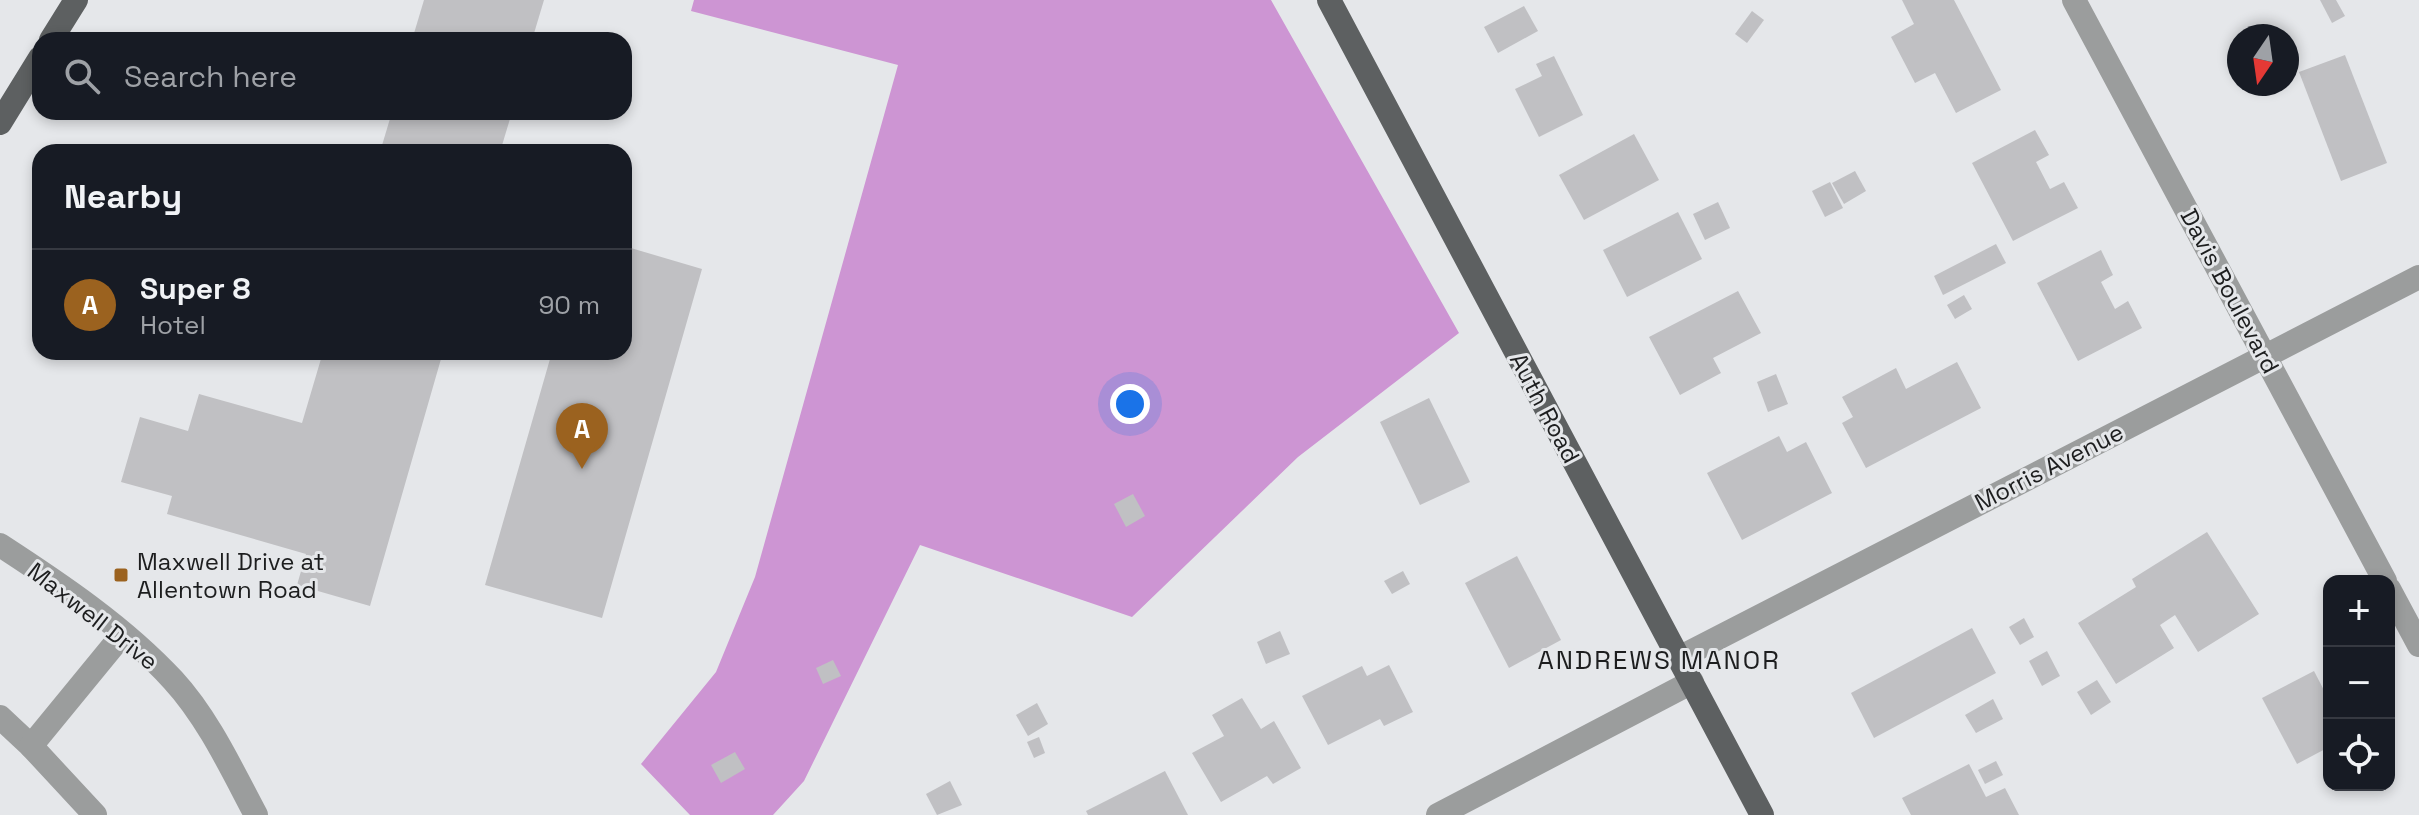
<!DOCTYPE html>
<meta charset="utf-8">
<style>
body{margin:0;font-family:"Space Grotesk",sans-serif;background:#242831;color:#f1f3f6}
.controls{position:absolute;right:24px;bottom:24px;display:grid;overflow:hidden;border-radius:16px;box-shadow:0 4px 12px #0003}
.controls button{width:72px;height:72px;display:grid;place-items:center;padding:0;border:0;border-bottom:2px solid #363941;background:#171b24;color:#f1f3f6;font:40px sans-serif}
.compass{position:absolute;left:2227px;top:24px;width:72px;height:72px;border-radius:50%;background:#171b24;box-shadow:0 4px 12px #0003;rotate:193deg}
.you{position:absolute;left:1130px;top:404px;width:28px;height:28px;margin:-20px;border:6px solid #fff;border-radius:50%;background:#1a73e8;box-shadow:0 0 0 12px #1a73e833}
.badge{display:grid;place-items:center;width:52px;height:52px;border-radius:50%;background:#9b621f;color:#fff;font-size:26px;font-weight:700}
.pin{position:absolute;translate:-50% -66px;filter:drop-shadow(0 2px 4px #0008)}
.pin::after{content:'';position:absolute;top:42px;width:28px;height:24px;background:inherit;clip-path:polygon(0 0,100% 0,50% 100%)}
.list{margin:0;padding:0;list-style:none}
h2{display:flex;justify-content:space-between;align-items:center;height:104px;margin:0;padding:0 32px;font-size:34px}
h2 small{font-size:26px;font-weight:400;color:#9ea1a6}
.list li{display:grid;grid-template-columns:52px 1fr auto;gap:24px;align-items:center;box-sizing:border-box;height:112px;padding:0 32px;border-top:2px solid #363941}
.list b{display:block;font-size:30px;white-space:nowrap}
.list p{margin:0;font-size:26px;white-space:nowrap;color:#9ea1a6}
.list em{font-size:26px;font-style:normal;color:#9ea1a6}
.icon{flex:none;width:44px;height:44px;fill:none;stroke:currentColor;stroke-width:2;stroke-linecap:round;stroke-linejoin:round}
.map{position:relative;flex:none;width:2419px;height:815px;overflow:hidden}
.search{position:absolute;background:#171b24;box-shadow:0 4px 12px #0003;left:32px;top:32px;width:600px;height:88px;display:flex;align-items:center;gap:20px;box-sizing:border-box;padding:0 28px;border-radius:24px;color:#9ea1a6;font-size:30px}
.panel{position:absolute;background:#171b24;box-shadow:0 4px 12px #0003;left:32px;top:144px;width:600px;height:216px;border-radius:24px}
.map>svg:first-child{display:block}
</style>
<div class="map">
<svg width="2419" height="815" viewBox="0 0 2419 815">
<rect width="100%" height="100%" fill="#e5e7ea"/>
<path fill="#cd95d3" d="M 694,0 L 1271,0 L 1459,333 L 1298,457 L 1132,617 L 920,545 L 804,781 L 773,815 L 690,815 L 641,764 L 716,672 L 755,577 L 898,65 L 691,11 Z"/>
<g fill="#c0c0c3">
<path d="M 424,0 L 544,0 L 532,40 L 412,40 Z"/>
<path d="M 1902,0 L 1954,0 L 2001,90 L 1956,113 L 1935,73 L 1915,83 L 1891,37 L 1914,24 Z"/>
<path d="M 2320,0 L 2336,0 L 2345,16 L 2332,23 Z"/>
<path d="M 1524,6 L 1538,31 L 1498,53 L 1484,27 Z"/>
<path d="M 1752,11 L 1764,20 L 1747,43 L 1735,34 Z"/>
<path d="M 2345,55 L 2387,163 L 2341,181 L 2299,72 Z"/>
<path d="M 1554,56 L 1583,115 L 1539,137 L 1515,89 L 1542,76 L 1536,64 Z"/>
<path d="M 392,112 L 512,112 L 500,152 L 380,152 Z"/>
<path d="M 2035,130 L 2049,155 L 2036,162 L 2050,189 L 2064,182 L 2078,208 L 2013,241 L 1972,163 Z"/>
<path d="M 1634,134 L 1659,180 L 1584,220 L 1559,175 Z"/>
<path d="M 1855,171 L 1866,191 L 1844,204 L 1832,183 Z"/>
<path d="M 1830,182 L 1843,208 L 1825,217 L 1812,191 Z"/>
<path d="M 1718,202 L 1730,228 L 1705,240 L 1693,214 Z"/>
<path d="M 1678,212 L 1702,259 L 1627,297 L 1603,250 Z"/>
<path d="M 1996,244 L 2006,263 L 1943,295 L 1934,276 Z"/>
<path d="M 624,246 L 702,269 L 602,618 L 485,585 L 552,352 L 624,352 Z"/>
<path d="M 2101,250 L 2113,275 L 2101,282 L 2115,309 L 2128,301 L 2142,328 L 2078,361 L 2037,283 Z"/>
<path d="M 1738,291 L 1761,333 L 1713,358 L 1721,373 L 1680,395 L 1649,337 Z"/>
<path d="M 1964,295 L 1972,309 L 1955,319 L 1947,305 Z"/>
<path d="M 323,352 L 443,352 L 370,606 L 297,585 L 306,554 L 167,514 L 172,496 L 121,482 L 140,417 L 188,431 L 199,394 L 302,423 Z"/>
<path d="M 1957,362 L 1981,408 L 1866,468 L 1842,423 L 1853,417 L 1842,397 L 1896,368 L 1906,389 Z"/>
<path d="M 1776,374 L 1788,404 L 1768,412 L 1757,382 Z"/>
<path d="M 1429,398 L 1470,482 L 1420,505 L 1380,422 Z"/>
<path d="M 1779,436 L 1787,452 L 1806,442 L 1832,493 L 1742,540 L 1707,473 Z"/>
<path d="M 1133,494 L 1145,516 L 1126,527 L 1114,504 Z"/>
<path d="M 2207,532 L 2259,614 L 2198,652 L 2175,615 L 2160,625 L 2174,648 L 2116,684 L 2078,623 L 2136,587 L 2132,579 Z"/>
<path d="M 1517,556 L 1561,640 L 1509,668 L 1465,583 Z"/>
<path d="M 1403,571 L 1410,584 L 1392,594 L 1384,581 Z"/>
<path d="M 2024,618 L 2034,637 L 2020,645 L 2009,627 Z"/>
<path d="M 1972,628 L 1996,673 L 1874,738 L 1851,693 Z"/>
<path d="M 1280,631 L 1290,654 L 1266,664 L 1257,642 Z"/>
<path d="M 2047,651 L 2060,676 L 2042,686 L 2029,661 Z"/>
<path d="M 833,660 L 841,676 L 823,684 L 816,668 Z"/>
<path d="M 1389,665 L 1413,712 L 1384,726 L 1380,719 L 1328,745 L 1302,696 L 1362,666 L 1367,676 Z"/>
<path d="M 2314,671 L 2329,700 L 2329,747 L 2297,764 L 2262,698 Z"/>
<path d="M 2097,680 L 2111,702 L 2091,715 L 2077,692 Z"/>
<path d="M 1242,698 L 1261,729 L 1274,721 L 1301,768 L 1273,784 L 1267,776 L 1221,802 L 1192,753 L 1224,736 L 1212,715 Z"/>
<path d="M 1993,699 L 2003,719 L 1976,733 L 1965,715 Z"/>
<path d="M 1037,703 L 1048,724 L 1028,736 L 1016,715 Z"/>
<path d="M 1039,737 L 1045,753 L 1034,758 L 1027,742 Z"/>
<path d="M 735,752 L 745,769 L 721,783 L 711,765 Z"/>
<path d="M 1996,761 L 2003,775 L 1985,784 L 1978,770 Z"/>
<path d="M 1969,764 L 1986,797 L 2005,788 L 2019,815 L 1911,815 L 1902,798 Z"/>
<path d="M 1165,771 L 1188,815 L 1088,815 L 1086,811 Z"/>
<path d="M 950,781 L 962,805 L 937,815 L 926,794 Z"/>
</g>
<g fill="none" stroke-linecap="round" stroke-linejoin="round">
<g stroke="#9b9d9d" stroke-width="24">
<path d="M 2074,0 L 2385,581"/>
<path d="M 0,545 C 60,584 124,627 173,680 C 208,718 232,770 256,815"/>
<path d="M 2389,589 L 2419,645"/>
<path d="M 1679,658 L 2419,277"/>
<path d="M 0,717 L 31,746"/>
<path d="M 95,815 L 31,746 L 122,635"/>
<path d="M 1438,815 L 1692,682"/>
</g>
<g stroke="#5d6061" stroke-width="24">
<path d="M 1329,0 L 1762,815"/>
<path d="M 51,40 L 76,0"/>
<path d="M 0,123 L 40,58"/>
</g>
</g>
<rect fill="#9b621f" stroke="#e5e7ea" stroke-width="3" x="113" y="567" width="16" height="16" rx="4"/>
<g text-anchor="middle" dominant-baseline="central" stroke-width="6" stroke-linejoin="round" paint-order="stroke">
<g font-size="24" fill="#1d1e1f" stroke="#e5e7ea">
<text transform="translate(2230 291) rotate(62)">Davis Boulevard</text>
<text transform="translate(1545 408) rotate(62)">Auth Road</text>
<text transform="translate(2049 467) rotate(-27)">Morris Avenue</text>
<text transform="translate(93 616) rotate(38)">Maxwell Drive</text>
</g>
<g font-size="24" fill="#1d1e1f" stroke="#e5e7ea" text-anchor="start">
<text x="137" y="561">Maxwell Drive at<tspan x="137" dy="28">Allentown Road</tspan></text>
</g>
<g font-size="26" letter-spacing="2" fill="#1d1e1f" stroke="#e5e7ea">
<text x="1659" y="660">ANDREWS MANOR</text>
</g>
</g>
</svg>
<div class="controls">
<button>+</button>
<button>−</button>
<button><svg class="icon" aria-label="locate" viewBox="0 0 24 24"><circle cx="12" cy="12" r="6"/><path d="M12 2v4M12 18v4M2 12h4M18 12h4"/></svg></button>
</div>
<svg class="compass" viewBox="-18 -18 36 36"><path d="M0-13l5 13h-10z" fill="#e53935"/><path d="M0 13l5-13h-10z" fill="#9ea1a6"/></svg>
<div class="you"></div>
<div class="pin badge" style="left:582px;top:469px">A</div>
<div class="search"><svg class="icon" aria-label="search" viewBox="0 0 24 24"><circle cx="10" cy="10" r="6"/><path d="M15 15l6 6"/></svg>Search here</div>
<section class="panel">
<h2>Nearby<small></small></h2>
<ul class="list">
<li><span class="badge">A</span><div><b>Super 8</b><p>Hotel</p></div><em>90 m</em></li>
</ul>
</section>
</div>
